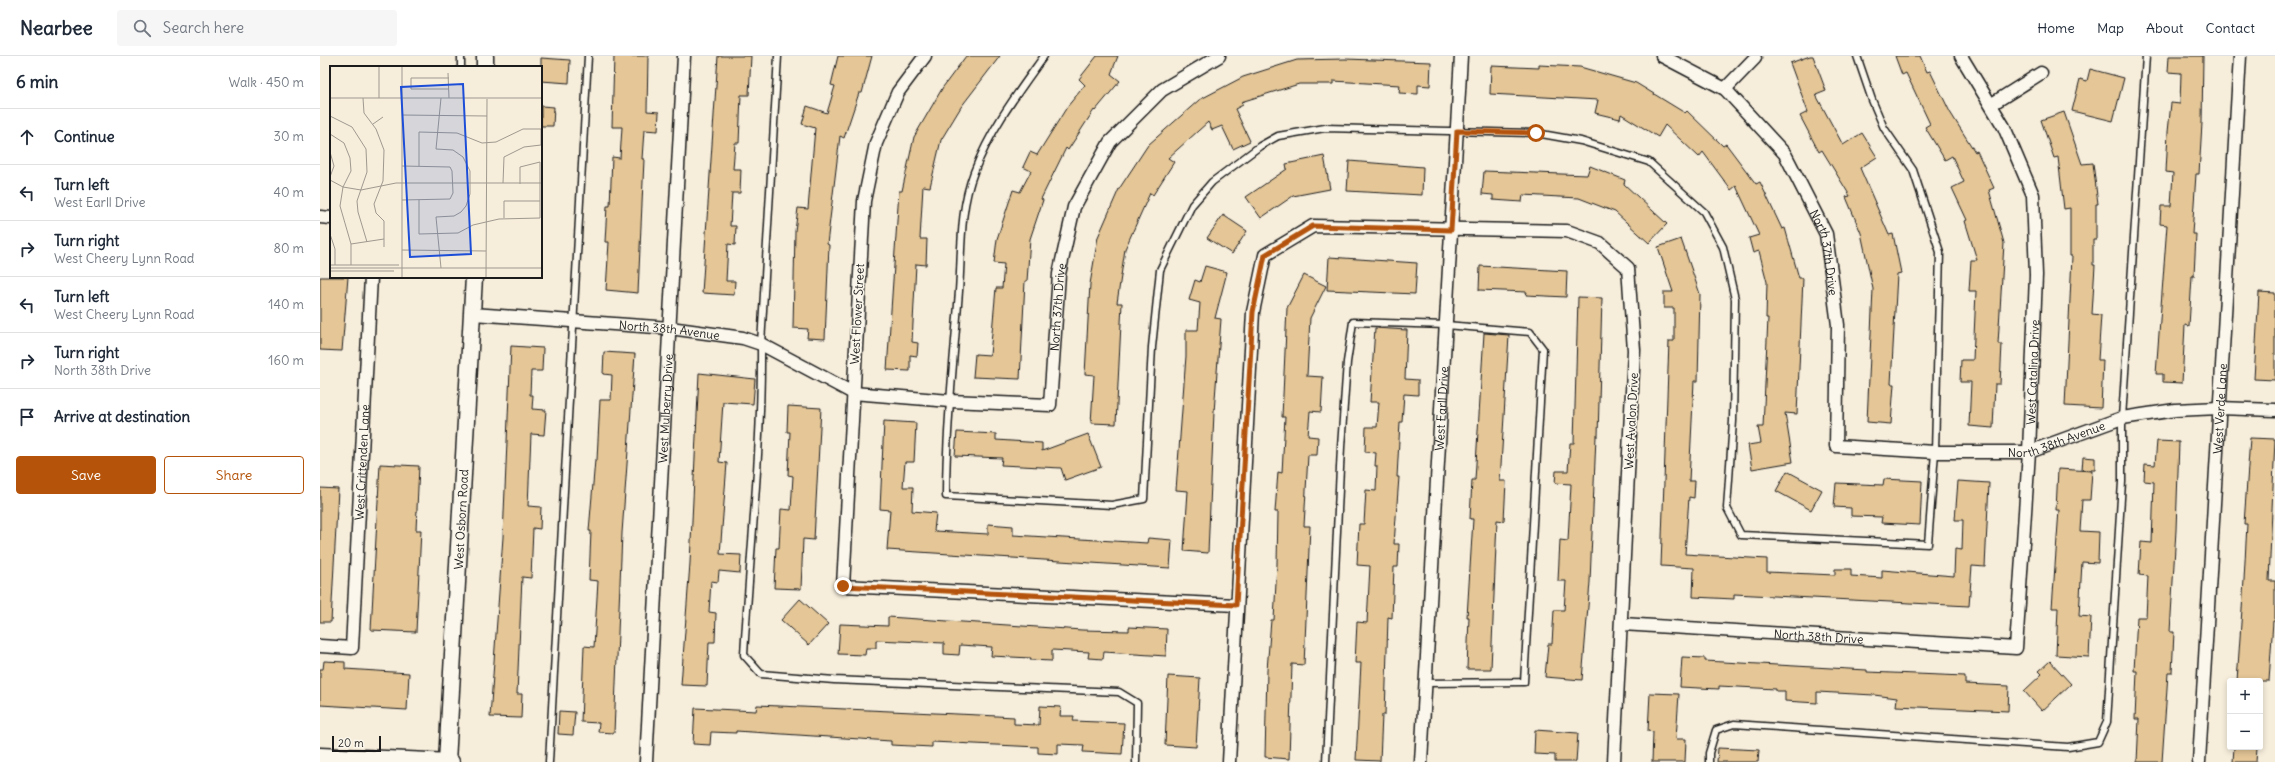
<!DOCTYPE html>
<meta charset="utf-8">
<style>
body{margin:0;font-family:Delius,sans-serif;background:#f6f6f7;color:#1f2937}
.controls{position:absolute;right:12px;bottom:12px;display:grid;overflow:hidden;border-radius:4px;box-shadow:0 2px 6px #0003}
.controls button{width:36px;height:36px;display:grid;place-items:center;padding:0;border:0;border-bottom:1px solid #e0e1e3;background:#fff;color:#1f2937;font:20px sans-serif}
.scale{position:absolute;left:12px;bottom:10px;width:49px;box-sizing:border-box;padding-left:4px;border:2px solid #1c1c1c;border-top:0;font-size:11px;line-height:14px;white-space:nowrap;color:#1c1c1c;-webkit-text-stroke:3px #fbf7ec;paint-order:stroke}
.stop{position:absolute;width:12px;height:12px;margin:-9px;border:3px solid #b45309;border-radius:50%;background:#fff}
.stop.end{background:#b45309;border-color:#fff;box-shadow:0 1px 4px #0008}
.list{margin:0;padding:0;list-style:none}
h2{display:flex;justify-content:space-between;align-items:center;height:52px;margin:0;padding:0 16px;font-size:17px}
h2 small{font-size:13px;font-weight:400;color:#747a83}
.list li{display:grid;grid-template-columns:26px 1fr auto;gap:12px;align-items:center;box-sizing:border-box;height:56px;padding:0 16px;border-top:1px solid #e0e1e3}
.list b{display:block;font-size:15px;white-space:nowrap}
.list p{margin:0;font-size:13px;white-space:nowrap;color:#747a83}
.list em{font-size:13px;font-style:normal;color:#747a83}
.actions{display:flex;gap:8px;padding:12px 16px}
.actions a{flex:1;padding:9px 0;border:1px solid #b45309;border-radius:4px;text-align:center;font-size:14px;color:#b45309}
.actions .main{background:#b45309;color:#fff}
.icon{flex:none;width:22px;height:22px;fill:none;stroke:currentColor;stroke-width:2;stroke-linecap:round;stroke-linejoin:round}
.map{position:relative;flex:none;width:1955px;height:706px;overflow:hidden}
header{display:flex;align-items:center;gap:24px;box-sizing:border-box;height:56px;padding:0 20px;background:#fff;border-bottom:1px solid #e0e1e3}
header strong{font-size:19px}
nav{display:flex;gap:22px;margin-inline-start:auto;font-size:14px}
.search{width:280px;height:36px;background:#f6f6f7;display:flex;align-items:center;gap:10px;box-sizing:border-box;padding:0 14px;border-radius:4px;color:#747a83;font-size:15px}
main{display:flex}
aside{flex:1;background:#fff}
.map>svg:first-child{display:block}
</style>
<header>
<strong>Nearbee</strong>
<div class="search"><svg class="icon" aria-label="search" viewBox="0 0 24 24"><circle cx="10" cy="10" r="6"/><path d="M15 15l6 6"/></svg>Search here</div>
<nav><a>Home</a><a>Map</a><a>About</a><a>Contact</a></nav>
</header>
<main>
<aside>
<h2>6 min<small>Walk · 450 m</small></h2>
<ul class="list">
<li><svg class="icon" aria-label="ahead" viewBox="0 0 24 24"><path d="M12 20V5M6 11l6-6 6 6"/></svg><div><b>Continue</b></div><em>30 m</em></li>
<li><svg class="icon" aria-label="left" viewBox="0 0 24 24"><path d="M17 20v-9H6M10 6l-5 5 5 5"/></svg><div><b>Turn left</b><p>West Earll Drive</p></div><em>40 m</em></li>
<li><svg class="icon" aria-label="right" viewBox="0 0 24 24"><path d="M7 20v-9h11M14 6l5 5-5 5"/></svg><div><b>Turn right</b><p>West Cheery Lynn Road</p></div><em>80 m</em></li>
<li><svg class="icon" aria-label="left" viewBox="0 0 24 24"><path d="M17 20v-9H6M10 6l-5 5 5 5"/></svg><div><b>Turn left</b><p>West Cheery Lynn Road</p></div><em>140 m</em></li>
<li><svg class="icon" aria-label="right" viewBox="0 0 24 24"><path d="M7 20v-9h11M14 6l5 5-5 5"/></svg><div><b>Turn right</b><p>North 38th Drive</p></div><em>160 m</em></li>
<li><svg class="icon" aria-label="arrive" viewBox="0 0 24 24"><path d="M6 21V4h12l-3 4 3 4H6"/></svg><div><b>Arrive at destination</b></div></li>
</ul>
<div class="actions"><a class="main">Save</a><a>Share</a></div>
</aside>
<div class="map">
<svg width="1955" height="706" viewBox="0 0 1955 706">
<rect width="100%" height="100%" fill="#f6eddb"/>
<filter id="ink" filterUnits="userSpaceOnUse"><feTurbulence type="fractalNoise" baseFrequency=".025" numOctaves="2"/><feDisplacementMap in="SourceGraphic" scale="8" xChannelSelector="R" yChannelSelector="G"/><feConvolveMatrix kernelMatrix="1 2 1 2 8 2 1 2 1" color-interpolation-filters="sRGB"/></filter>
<g filter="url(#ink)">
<g fill="#e4c697" stroke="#1c1c1c">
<path d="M 294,0 L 328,0 L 327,55 L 339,56 L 338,75 L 324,74 L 322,103 L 324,103 L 318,237 L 286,234 L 289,186 L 285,186 L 287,150 L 290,150 L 292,101 L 300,102 L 302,71 L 292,71 Z"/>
<path d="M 398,0 L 431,0 L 429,39 L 421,39 L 419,87 L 415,87 L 413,113 L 421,113 L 420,137 L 412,137 L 410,170 L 416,170 L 415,189 L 408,188 L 406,225 L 415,225 L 414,239 L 382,237 Z"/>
<path d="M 518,0 L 552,0 L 542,37 L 539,37 L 524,82 L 520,80 L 507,188 L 509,189 L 505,283 L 487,282 L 488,273 L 473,272 L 475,175 L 478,152 L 488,153 L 495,72 L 482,68 L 487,50 L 507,57 L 515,30 L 511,29 Z"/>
<path d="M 646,0 L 680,0 L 641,51 L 621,84 L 610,131 L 603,130 L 600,183 L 607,183 L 606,209 L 596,208 L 592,286 L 598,287 L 597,300 L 590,299 L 590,315 L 567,314 L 579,135 L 582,135 L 594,81 L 623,31 Z"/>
<path d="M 777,0 L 798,0 L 791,18 L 800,25 L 775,55 L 774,54 L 748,94 L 746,92 L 721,143 L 723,144 L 710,183 L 707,225 L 705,225 L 700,323 L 653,321 L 655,298 L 670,299 L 676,232 L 682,232 L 684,208 L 674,207 L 677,183 L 693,134 L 700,136 L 711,115 L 703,111 L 710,96 L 717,99 L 747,51 L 765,29 L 759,23 Z"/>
<path d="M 1490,0 L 1493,0 L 1506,35 L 1496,39 L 1523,89 L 1542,77 L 1557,101 L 1540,112 L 1569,179 L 1573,178 L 1581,217 L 1577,218 L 1571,328 L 1574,328 L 1571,368 L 1547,366 L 1553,233 L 1541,177 L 1526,141 L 1530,140 L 1502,94 L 1499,96 L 1480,60 L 1488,56 L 1470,7 Z"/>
<path d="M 1575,0 L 1600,0 L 1607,16 L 1610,15 L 1630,56 L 1655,96 L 1657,95 L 1674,132 L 1669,134 L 1684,187 L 1678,288 L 1682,288 L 1680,328 L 1675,328 L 1673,372 L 1649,370 L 1651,326 L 1640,326 L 1641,304 L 1653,304 L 1656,235 L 1649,235 L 1651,204 L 1657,204 L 1645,165 L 1647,164 L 1632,132 L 1644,126 L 1632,100 L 1625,104 L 1605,71 L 1610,68 L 1586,17 L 1582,19 Z"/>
<path d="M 1849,0 L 1883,0 L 1882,67 L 1879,118 L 1876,118 L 1872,178 L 1876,178 L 1874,220 L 1872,220 L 1869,270 L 1865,269 L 1862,327 L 1843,326 L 1843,318 L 1836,318 L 1847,169 L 1840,168 L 1841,150 L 1851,150 L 1853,117 L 1846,116 L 1848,76 L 1851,47 L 1860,48 L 1861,17 L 1848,16 Z"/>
<path d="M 221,2 L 250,4 L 249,27 L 221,25 Z"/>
<path d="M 1025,3 L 1111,6 L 1110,30 L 1098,29 L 1098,38 L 1079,37 L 1080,29 L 1013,25 L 1013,28 L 979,28 L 921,46 L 923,49 L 915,53 L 930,85 L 913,93 L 902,70 L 892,74 L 888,66 L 848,102 L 854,106 L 833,139 L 830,137 L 805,193 L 797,247 L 802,247 L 796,368 L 771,367 L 774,319 L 765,318 L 770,228 L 778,181 L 799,133 L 828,89 L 879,44 L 923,21 L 977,4 Z"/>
<path d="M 1219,9 L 1260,11 L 1316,27 L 1365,57 L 1367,55 L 1403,90 L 1406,88 L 1436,128 L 1440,126 L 1462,173 L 1465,172 L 1479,222 L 1483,222 L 1477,358 L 1465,357 L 1473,406 L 1432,413 L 1428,389 L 1441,387 L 1438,371 L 1443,371 L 1448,262 L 1446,262 L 1447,226 L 1439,195 L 1433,197 L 1429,182 L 1439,179 L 1416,130 L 1411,134 L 1383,96 L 1379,101 L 1345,69 L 1338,81 L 1301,58 L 1300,63 L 1275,57 L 1278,44 L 1170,38 L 1171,10 L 1219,12 Z"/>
<path d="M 1770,13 L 1804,22 L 1793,65 L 1752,55 L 1760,23 L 1767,25 Z"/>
<path d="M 221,50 L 234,51 L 233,70 L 221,70 Z"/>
<path d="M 1744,56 L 1762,108 L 1773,107 L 1778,148 L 1776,148 L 1776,184 L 1773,184 L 1773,209 L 1775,209 L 1772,258 L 1781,259 L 1778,304 L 1783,304 L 1781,352 L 1745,350 L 1752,200 L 1750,200 L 1750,152 L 1744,153 L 1738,101 L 1734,102 L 1721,64 Z"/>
<path d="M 1004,100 L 1010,133 L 973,140 L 941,162 L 926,141 L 967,113 L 966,108 Z"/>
<path d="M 1029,105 L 1103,111 L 1102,139 L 1027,135 Z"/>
<path d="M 1270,110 L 1305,124 L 1304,128 L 1347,168 L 1329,187 L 1295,156 L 1259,142 L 1203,139 L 1202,146 L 1173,144 L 1173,139 L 1162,138 L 1164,115 L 1267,119 Z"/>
<path d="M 903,159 L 927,175 L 912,198 L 887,182 Z"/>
<path d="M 1361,183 L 1380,238 L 1378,325 L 1374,325 L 1369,425 L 1375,425 L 1374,442 L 1369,441 L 1365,498 L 1447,503 L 1447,516 L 1515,519 L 1515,513 L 1531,513 L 1531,520 L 1562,522 L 1562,514 L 1634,520 L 1635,493 L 1642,494 L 1643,464 L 1635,464 L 1638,425 L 1669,427 L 1665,511 L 1652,510 L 1649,550 L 1414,538 L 1414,543 L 1373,541 L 1374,512 L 1341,510 L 1349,285 L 1354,285 L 1354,252 L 1344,252 L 1344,236 L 1353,236 L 1338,191 Z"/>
<path d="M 1009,201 L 1097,207 L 1095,238 L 1007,234 Z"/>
<path d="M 885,210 L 907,216 L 895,262 L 901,263 L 894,356 L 888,497 L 864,495 L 868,435 L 856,434 L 866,300 L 866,274 L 878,274 L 880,247 L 869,244 L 875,224 L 880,226 Z"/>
<path d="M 1160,210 L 1247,215 L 1246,241 L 1206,239 L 1207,236 L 1159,234 Z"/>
<path d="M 984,219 L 1006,230 L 990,262 L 987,320 L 1003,321 L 1001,356 L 990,355 L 988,380 L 998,381 L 997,399 L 988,399 L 984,470 L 990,470 L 984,609 L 972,608 L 969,703 L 945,701 L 947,614 L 951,564 L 954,564 L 957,508 L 958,456 L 955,456 L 958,416 L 962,417 L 965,361 L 962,361 L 967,252 Z"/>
<path d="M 0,221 L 28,221 L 22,295 L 0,294 Z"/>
<path d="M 1939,236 L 1955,237 L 1955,324 L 1934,323 Z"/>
<path d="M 1258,241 L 1282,242 L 1278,380 L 1276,380 L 1270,526 L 1262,624 L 1225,621 L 1228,588 L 1232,588 L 1234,554 L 1244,554 L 1246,525 L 1238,525 L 1240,484 L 1248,485 L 1251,428 L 1235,427 L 1236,415 L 1248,415 L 1250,387 L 1254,387 Z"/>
<path d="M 1055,272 L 1087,274 L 1085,323 L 1098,324 L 1098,339 L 1084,338 L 1082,366 L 1080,366 L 1077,421 L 1079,421 L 1074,488 L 1079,488 L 1078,511 L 1074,511 L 1072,562 L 1068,561 L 1065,659 L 1062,659 L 1060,705 L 1036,704 L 1041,607 L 1035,607 L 1037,566 L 1047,567 L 1050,510 L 1037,509 L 1039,468 L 1044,468 L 1046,434 L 1056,435 L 1057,410 L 1055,410 L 1056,397 L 1045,396 L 1046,371 L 1057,371 L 1059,346 L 1050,346 Z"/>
<path d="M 1164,277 L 1189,279 L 1180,425 L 1186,425 L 1184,465 L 1177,464 L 1171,613 L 1147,613 L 1149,561 L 1147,561 L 1153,463 L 1150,463 L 1152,424 L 1155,424 Z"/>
<path d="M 191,290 L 223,292 L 222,315 L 211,315 L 210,339 L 213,339 L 212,353 L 226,354 L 224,379 L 211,378 L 208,450 L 221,451 L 220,473 L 213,472 L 211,522 L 202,521 L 197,638 L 202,638 L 201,662 L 170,661 L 183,481 Z"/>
<path d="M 284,296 L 315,298 L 302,477 L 294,677 L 278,676 L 279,667 L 261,666 L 264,590 L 274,591 L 278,525 L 269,524 L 271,475 L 269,475 L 275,404 L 277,404 L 280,344 L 291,344 L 292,319 L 283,318 Z"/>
<path d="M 379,317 L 435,323 L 433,348 L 403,346 L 399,406 L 407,407 L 400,498 L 421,499 L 420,517 L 399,515 L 398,526 L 391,525 L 389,556 L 396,557 L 395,586 L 389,586 L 387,630 L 361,629 L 370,507 Z"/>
<path d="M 468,350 L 501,352 L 494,484 L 483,483 L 481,533 L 454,532 L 456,492 L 459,492 L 461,453 L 471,454 L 473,420 L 468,419 L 470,376 L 467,376 Z"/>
<path d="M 564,365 L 596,367 L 594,406 L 585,406 L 583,431 L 593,431 L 592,455 L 616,457 L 614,475 L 668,478 L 668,468 L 693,470 L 693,479 L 827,487 L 828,482 L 852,484 L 850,512 L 567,494 L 570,454 L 560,453 Z"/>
<path d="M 637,376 L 676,378 L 676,384 L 722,387 L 722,395 L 768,378 L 781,411 L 745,424 L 741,412 L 681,409 L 682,402 L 635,400 Z"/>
<path d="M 1930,382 L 1955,383 L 1949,525 L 1955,525 L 1955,565 L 1953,565 L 1949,625 L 1917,625 L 1924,524 L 1927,468 L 1924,468 Z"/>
<path d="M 1837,385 L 1859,386 L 1856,474 L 1850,576 L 1854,576 L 1852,617 L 1848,617 L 1842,706 L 1817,706 L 1819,663 L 1815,663 L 1817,615 L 1814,615 L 1817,561 L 1826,561 L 1828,520 L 1819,519 L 1821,486 L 1832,487 L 1834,426 L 1824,425 L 1825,408 L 1835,409 Z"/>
<path d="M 1763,401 L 1775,402 L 1775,414 L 1762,414 Z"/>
<path d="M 60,408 L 99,410 L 96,474 L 101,474 L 96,576 L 51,574 Z"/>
<path d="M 1738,413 L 1772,415 L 1770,444 L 1762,444 L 1760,475 L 1779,476 L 1778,507 L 1762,506 L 1759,560 L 1771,561 L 1769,601 L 1736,599 L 1738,552 L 1732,552 L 1739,454 L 1736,454 Z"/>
<path d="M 1467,415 L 1502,434 L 1491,454 L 1456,435 Z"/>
<path d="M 1564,423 L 1602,425 L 1600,469 L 1561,467 L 1562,461 L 1531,460 L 1531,452 L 1514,451 L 1516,427 L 1563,429 Z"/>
<path d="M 0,432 L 18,433 L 11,566 L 0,566 Z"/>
<path d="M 480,543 L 508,568 L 489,589 L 461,564 Z"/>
<path d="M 568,561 L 762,574 L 809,575 L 809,571 L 847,573 L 846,600 L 784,596 L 783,603 L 768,602 L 769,596 L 732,594 L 732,605 L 710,604 L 711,602 L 671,600 L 672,591 L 640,589 L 639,599 L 624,598 L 624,587 L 556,584 L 556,592 L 546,592 L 545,599 L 518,598 L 520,568 L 568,570 Z"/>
<path d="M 1362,601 L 1385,602 L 1385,605 L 1547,614 L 1547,616 L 1645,620 L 1645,628 L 1689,630 L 1688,655 L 1576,650 L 1577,642 L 1554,639 L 1497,636 L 1497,647 L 1465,645 L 1465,635 L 1456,635 L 1456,633 L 1399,630 L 1399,633 L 1360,631 Z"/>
<path d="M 4,605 L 25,606 L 25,613 L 89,617 L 87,654 L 0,649 L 0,613 L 3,613 Z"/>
<path d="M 1730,605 L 1751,628 L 1722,655 L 1704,635 L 1722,618 L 1719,615 Z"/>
<path d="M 848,620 L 880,622 L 876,691 L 845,689 Z"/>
<path d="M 1330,637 L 1359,638 L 1356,683 L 1366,683 L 1365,706 L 1332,706 L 1333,676 L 1328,675 Z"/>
<path d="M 437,649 L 659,659 L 694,661 L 694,668 L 719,669 L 720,650 L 741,651 L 740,660 L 754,660 L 753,665 L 804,667 L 802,698 L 763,696 L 764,689 L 738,688 L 738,698 L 718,697 L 718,691 L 612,686 L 612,691 L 571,689 L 571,685 L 416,675 L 416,677 L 391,676 L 390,689 L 373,688 L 375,652 L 436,655 Z"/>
<path d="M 239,655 L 255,656 L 253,679 L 238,678 Z"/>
<path d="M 1215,674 L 1258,677 L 1256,706 L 1235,706 L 1235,699 L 1214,698 Z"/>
<path d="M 1914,691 L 1937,691 L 1936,706 L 1913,706 Z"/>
<path d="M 1398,692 L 1439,694 L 1438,706 L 1397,706 Z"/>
</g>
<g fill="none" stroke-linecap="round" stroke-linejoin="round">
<g stroke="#1c1c1c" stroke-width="9">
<g id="service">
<path d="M 458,0 L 441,288 C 442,392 430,495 424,599 L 441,618 L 514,624 L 799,636 L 817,647 L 816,706"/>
<path d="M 724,0 C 697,38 671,72 654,116 C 639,155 642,194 639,235 C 634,303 626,372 626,440 L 792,449 L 824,443 L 832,291 L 840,214 L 872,149 L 892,126 L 940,90 L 958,80 L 1005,72 L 1216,77 L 1261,85 L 1329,106 L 1384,156 L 1403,191 L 1415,243 L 1413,365 L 1407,452 L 1421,479 L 1608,488 L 1615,396 L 1620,196 L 1593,114 L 1564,72 L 1552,44 L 1537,0"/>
<path d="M 141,11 L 141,0"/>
<path d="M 229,706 L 268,0"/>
<path d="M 1006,706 L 1021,391 L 1027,306 L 1033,266 L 1126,269 L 1210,276 L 1223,293 L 1204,626 L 1105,627"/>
<path d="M 1389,706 L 1389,697 L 1396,674 L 1414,668 L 1748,691 L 1778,686 L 1787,666 L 1802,426 L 1802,362 L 1826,0"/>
</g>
</g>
<g stroke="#1c1c1c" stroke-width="15">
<g id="minor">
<path d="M 605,0 L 578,36 L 556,87 L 544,145 L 523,530 L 916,549"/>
<path id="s1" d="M 1342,0 L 1405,33 L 1465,98 L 1506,178 L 1518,269 L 1516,390 L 1615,396 L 1709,396 L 1802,362 L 1855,354 L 1899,352 L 1955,354"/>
<path d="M 1405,33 L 1435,2"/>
<path d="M 1672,48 L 1721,17"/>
<path d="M 0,161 L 11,162"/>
<path id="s2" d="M 153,258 L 350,272 L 423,282 L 441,288 L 533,337 L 630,345 L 730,349 L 739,218 L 754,151 L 790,86 L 842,34 L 899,0"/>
<path id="s3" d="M 1302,568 L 1696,592 L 1709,396 L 1716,219 L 1713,139 L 1684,71 L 1641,0"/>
<path id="s4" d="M 0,590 L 32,592 L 51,221"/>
<path id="s5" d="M 326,706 L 364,0"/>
<path d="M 909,706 L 933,256 L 945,199 L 993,170 L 1247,175 L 1280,187 L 1308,212 L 1314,294 L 1294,706"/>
<path id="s6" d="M 1101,706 L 1141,0"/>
<path id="s7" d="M 1879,706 L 1920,0"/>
</g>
</g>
<g stroke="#1c1c1c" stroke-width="19">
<g id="tertiary">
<path d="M 165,11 L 165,0"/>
<path d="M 0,700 L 131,706"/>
<path id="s8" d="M 127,706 L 154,221"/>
</g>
</g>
<use href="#service" stroke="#fbf7ec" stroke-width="6"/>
<use href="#minor" stroke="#fbf7ec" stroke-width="12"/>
<use href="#tertiary" stroke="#fbf7ec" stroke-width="16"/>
</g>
</g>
<g fill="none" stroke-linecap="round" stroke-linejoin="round" filter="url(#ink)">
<path stroke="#b45309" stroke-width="5" d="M 523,530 L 916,549 L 933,256 L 945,199 L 993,170 L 1131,174 L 1137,75 L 1216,77"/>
</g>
<g text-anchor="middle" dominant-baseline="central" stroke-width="3" stroke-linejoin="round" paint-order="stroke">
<g font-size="12" fill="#1c1c1c" stroke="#fbf7ec">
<text stroke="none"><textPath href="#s1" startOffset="267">North 37th Drive</textPath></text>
<text stroke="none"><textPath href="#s2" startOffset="690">North 37th Drive</textPath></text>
<text transform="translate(537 258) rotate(-87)">West Flower Street</text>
<text stroke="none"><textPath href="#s2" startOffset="197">North 38th Avenue</textPath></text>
<text stroke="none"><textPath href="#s3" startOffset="671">West Catalina Drive</textPath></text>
<text stroke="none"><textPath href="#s5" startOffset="354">West Mulberry Drive</textPath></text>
<text stroke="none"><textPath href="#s6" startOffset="354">West Earll Drive</textPath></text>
<text stroke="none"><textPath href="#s7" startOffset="354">West Verde Lane</textPath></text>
<text transform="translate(1311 365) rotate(-87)">West Avalon Drive</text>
<text stroke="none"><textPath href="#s1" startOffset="685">North 38th Avenue</textPath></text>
<text stroke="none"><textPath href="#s4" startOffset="218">West Crittenden Lane</textPath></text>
<text stroke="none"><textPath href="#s8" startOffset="243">West Osborn Road</textPath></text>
<text stroke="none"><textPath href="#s3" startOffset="197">North 38th Drive</textPath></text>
</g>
</g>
<g transform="translate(10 10)">
<rect width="212" height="212" fill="#f6eddb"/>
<path fill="none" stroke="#9f998f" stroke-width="1" d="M 49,0 L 49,32M 118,7 L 119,32M 119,23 L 81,23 L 81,12 L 119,12M 0,32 L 212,32M 33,32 L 34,47 L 46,63 L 54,84 L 53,115 L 44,138 L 46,147 L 54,155 L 54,181M 72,49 L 157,50M 0,50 L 22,61 L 36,83 L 37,106 L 27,135 L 28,146 L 37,176M 43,58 L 53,51M 0,68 L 14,77 L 20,92 L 21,105 L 13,121 L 10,140 L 21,178 L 21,199M 0,86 L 4,100 L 0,111M 89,100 L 89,66 L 127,67 L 152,77 L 166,76 L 193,63 L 211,63 L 211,79 L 194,81 L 174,91 L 173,117M 0,114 L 13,121 L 31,124 L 66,117 L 212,117M 72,134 L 120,133 L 123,127 L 122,105 L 120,101 L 72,100M 89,134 L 89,168 L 128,167 L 143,159 L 169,153 L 210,152 L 210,96 L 190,101 L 190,118M 174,152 L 174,135 L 210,135M 0,168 L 5,183 L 5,199M 21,178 L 54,173M 72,184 L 156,185M 0,199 L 69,199M 0,202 L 212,202M 111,202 L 106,151 L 124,150 L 131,146 L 136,140 L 140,128 L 140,105 L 133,91 L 123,84 L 106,83 L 111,32M 0,205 L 64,205M 72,212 L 72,0M 156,212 L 157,33"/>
<path fill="#1d4ed8" fill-opacity="0.15" stroke="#1d4ed8" stroke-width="2" d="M 133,18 L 141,188 L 80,191 L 71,21 Z"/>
<rect width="212" height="212" fill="none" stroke="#1c1c1c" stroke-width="2"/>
</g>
</svg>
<div class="controls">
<button>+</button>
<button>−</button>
</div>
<div class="scale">20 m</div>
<div class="stop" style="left:1216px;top:77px"></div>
<div class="stop end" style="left:523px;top:530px"></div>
</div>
</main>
